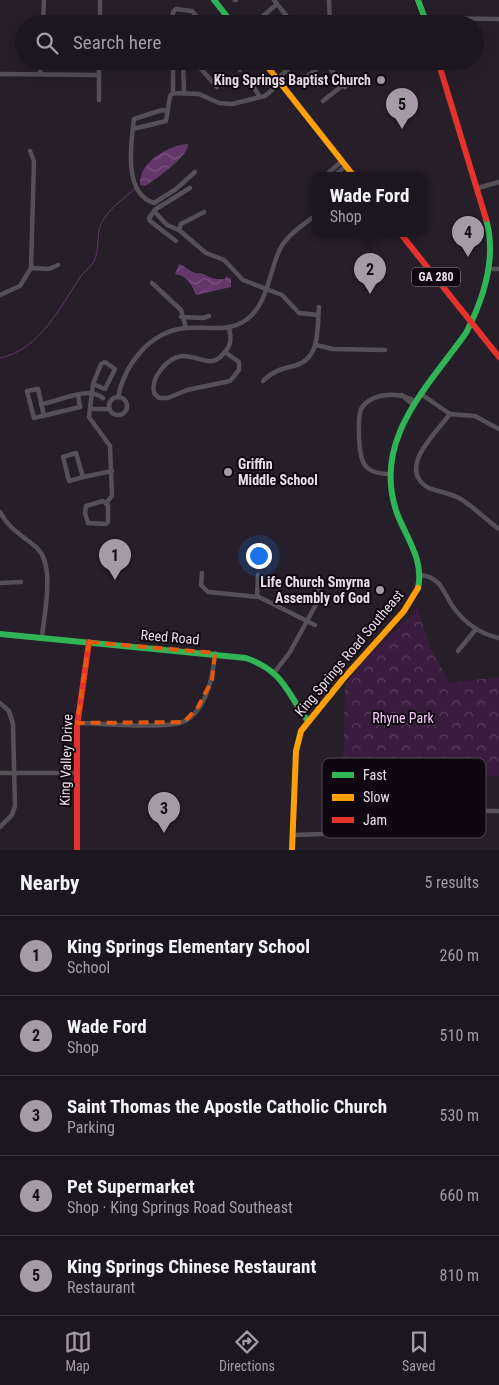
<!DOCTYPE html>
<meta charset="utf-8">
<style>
body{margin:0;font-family:"Roboto Condensed",sans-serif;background:#29232c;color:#f1f3f6}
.you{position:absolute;left:258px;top:555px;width:18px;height:18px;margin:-12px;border:4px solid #fff;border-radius:50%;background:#1a73e8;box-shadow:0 0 0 8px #1a73e833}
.badge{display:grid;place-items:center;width:32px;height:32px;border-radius:50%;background:#a59ba7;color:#111;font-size:16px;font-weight:700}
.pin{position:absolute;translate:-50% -41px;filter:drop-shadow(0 1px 2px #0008)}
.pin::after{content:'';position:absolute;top:26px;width:18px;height:15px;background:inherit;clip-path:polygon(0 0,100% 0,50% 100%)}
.popup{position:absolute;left:312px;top:172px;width:115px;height:65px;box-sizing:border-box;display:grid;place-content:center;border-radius:10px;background:#1c161f;filter:drop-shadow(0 1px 4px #0005);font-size:16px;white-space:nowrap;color:#a09fa4}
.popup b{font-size:19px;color:#f1f3f6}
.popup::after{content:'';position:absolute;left:50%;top:100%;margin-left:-10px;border:10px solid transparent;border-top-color:#1c161f}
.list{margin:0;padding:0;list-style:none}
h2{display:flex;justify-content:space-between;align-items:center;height:65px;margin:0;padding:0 20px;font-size:21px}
h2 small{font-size:16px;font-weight:400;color:#a09fa4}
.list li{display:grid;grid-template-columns:32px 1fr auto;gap:15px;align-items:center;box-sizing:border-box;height:80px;padding:0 20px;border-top:1px solid #3a353d}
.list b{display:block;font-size:19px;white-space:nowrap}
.list p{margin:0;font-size:16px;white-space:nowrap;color:#a09fa4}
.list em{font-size:16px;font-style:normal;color:#a09fa4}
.icon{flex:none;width:28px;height:28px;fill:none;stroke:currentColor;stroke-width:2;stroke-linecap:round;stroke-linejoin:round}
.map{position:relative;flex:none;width:499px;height:850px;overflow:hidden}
.search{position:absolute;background:#1c161f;box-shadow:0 5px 20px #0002;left:15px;right:15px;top:15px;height:55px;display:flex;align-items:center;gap:12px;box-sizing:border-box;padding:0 18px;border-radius:28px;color:#a09fa4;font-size:19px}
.sheet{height:465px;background:#1c161f}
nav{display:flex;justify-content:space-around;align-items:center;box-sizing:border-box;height:70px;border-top:1px solid #3a353d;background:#1c161f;font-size:14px;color:#a09fa4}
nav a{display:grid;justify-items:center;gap:2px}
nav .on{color:#a59ba7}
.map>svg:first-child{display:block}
</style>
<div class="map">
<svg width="499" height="850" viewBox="0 0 499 850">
<defs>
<pattern id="park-crowns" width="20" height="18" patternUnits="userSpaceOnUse" patternTransform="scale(1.25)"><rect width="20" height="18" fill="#3a1d3e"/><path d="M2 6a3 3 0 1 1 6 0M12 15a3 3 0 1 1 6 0" fill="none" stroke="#573d5a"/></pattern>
<pattern id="water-waves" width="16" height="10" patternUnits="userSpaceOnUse" patternTransform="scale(1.25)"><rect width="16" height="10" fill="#64376b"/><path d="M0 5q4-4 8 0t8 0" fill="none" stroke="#7a5480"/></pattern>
</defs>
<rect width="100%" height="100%" fill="#261e29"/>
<path fill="url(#park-crowns)" d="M 417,605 L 430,647 L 450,683 L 499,677 L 499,776 L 343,778 L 345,684 L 366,659 L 413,613 Z"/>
<g fill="url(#water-waves)">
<path d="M 188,144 C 190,155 155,180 145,186 L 140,185 C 138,162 169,145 188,144 Z"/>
<path d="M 179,264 C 187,266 191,275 201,273 C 209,277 215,280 225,279 L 226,276 L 231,279 L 231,287 L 196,295 C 191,284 188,276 175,274 Z"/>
</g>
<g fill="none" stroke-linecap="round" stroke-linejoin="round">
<path stroke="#64376b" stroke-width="1" d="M 0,358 C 40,350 60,307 81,276 C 85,271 91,267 94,261 C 100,249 96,235 101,224 C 107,210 124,198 136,188"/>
<g stroke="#545056" stroke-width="4.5">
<path d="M 235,0 L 236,0"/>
<path d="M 274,0 L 293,24"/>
<path d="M 329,0 L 330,24"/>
<path d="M 321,18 L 329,21"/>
<path d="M 425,18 L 499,19"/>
<path d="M 256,22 L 277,4"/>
<path d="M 43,24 L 44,0"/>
<path d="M 100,24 L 100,0"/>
<path d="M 172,24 L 173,12 L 176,9 L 192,11 L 203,24"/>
<path d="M 173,61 L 173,93"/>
<path d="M 183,61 L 184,93"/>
<path d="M 194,61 L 217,87"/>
<path d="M 233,61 L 240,70"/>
<path d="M 324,61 L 345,87"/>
<path d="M 0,74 L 99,75"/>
<path d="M 40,74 L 41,61"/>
<path d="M 247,77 L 260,97"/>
<path d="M 305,78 L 325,62"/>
<path d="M 277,79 L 298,61"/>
<path d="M 99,100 L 99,61"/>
<path d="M 323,101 L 343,85"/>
<path d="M 168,111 L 162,110 L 134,119 C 131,143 123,194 154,203 L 176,189 L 195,172"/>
<path d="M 133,129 L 166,121 L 170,96 L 173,93 L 199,94 L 219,103 L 232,104 L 265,96 L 280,83"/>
<path d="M 326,175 L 342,161"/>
<path d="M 335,175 L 346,166"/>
<path d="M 478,188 L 499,182"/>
<path d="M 154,211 L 167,225 L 179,230 L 206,253 L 224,260 L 243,280 L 282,295 L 299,313 L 318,315"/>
<path d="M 179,230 L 181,224 L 204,212"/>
<path d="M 176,241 L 150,221 L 149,218 L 156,209 L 190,188"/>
<path d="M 31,268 L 49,269 L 58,265"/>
<path d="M 488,269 L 499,269"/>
<path d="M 152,283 L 181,310 L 186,328"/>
<path d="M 0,295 L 20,286 L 31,268 L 34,161 L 30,151"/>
<path d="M 181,317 L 203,318 L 209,316"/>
<path d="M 316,345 L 333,349 L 385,350"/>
<path d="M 225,352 L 239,362 L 239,370 L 230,381 L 187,390 L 168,398 L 159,398 L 154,393 C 150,378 167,358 182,356 C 192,355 203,362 212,361 C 218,361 221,356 225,352 Z"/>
<path d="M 225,352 C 232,344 231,337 229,327"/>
<path d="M 105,362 L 115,369 L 105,389 L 93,384 L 101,364 Z"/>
<path d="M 263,381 C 273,371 281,369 294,366 C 321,359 317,329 319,307"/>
<path d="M 93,384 L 89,417 L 110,446 L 112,496 L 106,503"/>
<path d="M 421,394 L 450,414"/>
<path d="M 402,395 L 413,405"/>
<path d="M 118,397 C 125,364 150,331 186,328 C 206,326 228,333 246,320 C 268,305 269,271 280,249 C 288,234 303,225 316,215"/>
<circle cx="118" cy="406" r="9"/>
<path d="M 41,404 C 59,402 87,385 103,398"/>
<path d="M 90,409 L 110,409"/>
<path d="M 44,416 L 38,389 L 27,391 L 34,418 L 80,407 L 78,395"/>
<path d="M 499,429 L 475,416 L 450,414 C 437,432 395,469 429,488 C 439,492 449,493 459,498 C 473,506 486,520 499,529"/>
<path d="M 76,453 L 83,477 L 69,481 L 63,457 Z"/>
<path d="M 390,474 C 362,474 360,461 359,436 C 359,427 358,418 361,409 C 372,391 401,392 416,402"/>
<path d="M 83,477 L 112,471"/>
<path d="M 103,501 L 108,505 L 108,522 L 106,524 L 88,523 L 85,513 L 86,506 Z"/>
<path d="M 0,512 C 9,529 22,535 36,547 C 56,564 44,614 42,637"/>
<path d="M 202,573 L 201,585 L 208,592 L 259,597 L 315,625"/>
<path d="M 420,575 C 442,577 443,593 454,608 C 465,623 481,634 499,638"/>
<path d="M 0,583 L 21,582"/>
<path d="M 257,597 L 258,575"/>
<path d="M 458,651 L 476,629"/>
<path d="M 274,673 L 290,652 L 319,599 L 318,576"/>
<path d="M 0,703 L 9,711 L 13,724 L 15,806 L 12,815 L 0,827"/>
<path d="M 77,723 C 99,723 169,730 185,721 C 207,709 213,676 215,653"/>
<path d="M 0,773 L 77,773"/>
<path d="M 293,835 L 351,833 L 374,816 L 389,810 L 499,811"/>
</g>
<g stroke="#30b455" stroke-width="6">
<path d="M 214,0 L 233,24"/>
<path d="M 418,0 L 427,24"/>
<path d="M 418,588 C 424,561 408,540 398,516 C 370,442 426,389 466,333 C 484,298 497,257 486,219"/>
<path d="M 0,634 L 246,658 C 285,672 286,692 308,721"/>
</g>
<g stroke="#ff9f0a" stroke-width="6">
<path d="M 263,61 L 353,175"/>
<path d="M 292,850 L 296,751 L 301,731 L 343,679 L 404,611 L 418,588"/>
</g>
<g stroke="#e5322d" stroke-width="6">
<path d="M 438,61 L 486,219"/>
<path d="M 400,233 L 499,357"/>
<path d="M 77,850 L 77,727 L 89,642"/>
</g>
</g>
<path fill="none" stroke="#e8590c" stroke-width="4" stroke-dasharray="10 6" stroke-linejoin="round" d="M 89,642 L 215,653 L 212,680 L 198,707 L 184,722 L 77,723 Z"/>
<g fill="#a59ba7" stroke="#0f0710" stroke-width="2">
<circle cx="381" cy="80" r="5"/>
<circle cx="228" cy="472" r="5"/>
<circle cx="380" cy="590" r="5"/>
</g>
<g text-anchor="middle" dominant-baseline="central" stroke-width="4" stroke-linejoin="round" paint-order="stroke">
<rect fill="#0f0710" stroke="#a89ea9" stroke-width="1" x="412" y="267.5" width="48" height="19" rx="4"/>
<g font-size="12" font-weight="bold" fill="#eadeeb">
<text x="436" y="277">GA 280</text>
</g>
<g font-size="14" font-weight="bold" fill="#eadeeb" stroke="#0f0710" text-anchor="end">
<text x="371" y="80">King Springs Baptist Church</text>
<text x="238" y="464" text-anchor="start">Griffin<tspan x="238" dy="16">Middle School</tspan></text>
<text x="370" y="582">Life Church Smyrna<tspan x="370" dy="16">Assembly of God</tspan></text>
</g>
<g font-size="14" fill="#eadeeb" stroke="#0f0710">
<text transform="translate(170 637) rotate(5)">Reed Road</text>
<text transform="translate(349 653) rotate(-50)">King Springs Road Southeast</text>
<text transform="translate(66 760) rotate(-88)">King Valley Drive</text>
</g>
<g font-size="14" fill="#f6cafc" stroke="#0f0710">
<text x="403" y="718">Rhyne Park</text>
</g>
</g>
<rect x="322" y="758" width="164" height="80" rx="8" fill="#0f0710" stroke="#514852" stroke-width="1"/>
<rect x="332" y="772" width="22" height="6" fill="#30b455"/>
<rect x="332" y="794" width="22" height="7" fill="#ff9f0a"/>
<rect x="332" y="817" width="22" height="6" fill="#e5322d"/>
<g font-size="14" fill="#eadeeb">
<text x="363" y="780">Fast</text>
<text x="363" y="802">Slow</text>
<text x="363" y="825">Jam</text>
</g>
</svg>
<div class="you"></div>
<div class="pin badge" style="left:115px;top:580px">1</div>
<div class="pin badge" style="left:370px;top:294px">2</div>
<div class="popup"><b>Wade Ford</b>Shop</div>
<div class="pin badge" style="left:164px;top:833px">3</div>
<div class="pin badge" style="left:468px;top:257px">4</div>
<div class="pin badge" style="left:402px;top:129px">5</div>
<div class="search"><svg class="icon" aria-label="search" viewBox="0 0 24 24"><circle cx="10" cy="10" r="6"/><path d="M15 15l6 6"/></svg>Search here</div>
</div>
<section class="sheet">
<h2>Nearby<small>5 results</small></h2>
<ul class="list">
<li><span class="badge">1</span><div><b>King Springs Elementary School</b><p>School</p></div><em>260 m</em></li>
<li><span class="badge">2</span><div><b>Wade Ford</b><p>Shop</p></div><em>510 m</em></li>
<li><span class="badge">3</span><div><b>Saint Thomas the Apostle Catholic Church</b><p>Parking</p></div><em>530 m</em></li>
<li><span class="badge">4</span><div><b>Pet Supermarket</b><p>Shop · King Springs Road Southeast</p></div><em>660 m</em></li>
<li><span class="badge">5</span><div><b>King Springs Chinese Restaurant</b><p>Restaurant</p></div><em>810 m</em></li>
</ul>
</section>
<nav>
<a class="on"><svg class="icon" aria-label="map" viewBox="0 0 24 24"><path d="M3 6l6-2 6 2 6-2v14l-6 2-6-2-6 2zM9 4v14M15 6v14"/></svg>Map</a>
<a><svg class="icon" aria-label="directions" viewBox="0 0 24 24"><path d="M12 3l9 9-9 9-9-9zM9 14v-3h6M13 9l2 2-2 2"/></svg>Directions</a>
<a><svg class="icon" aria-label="saved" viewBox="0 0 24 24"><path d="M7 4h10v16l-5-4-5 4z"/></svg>Saved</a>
</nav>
